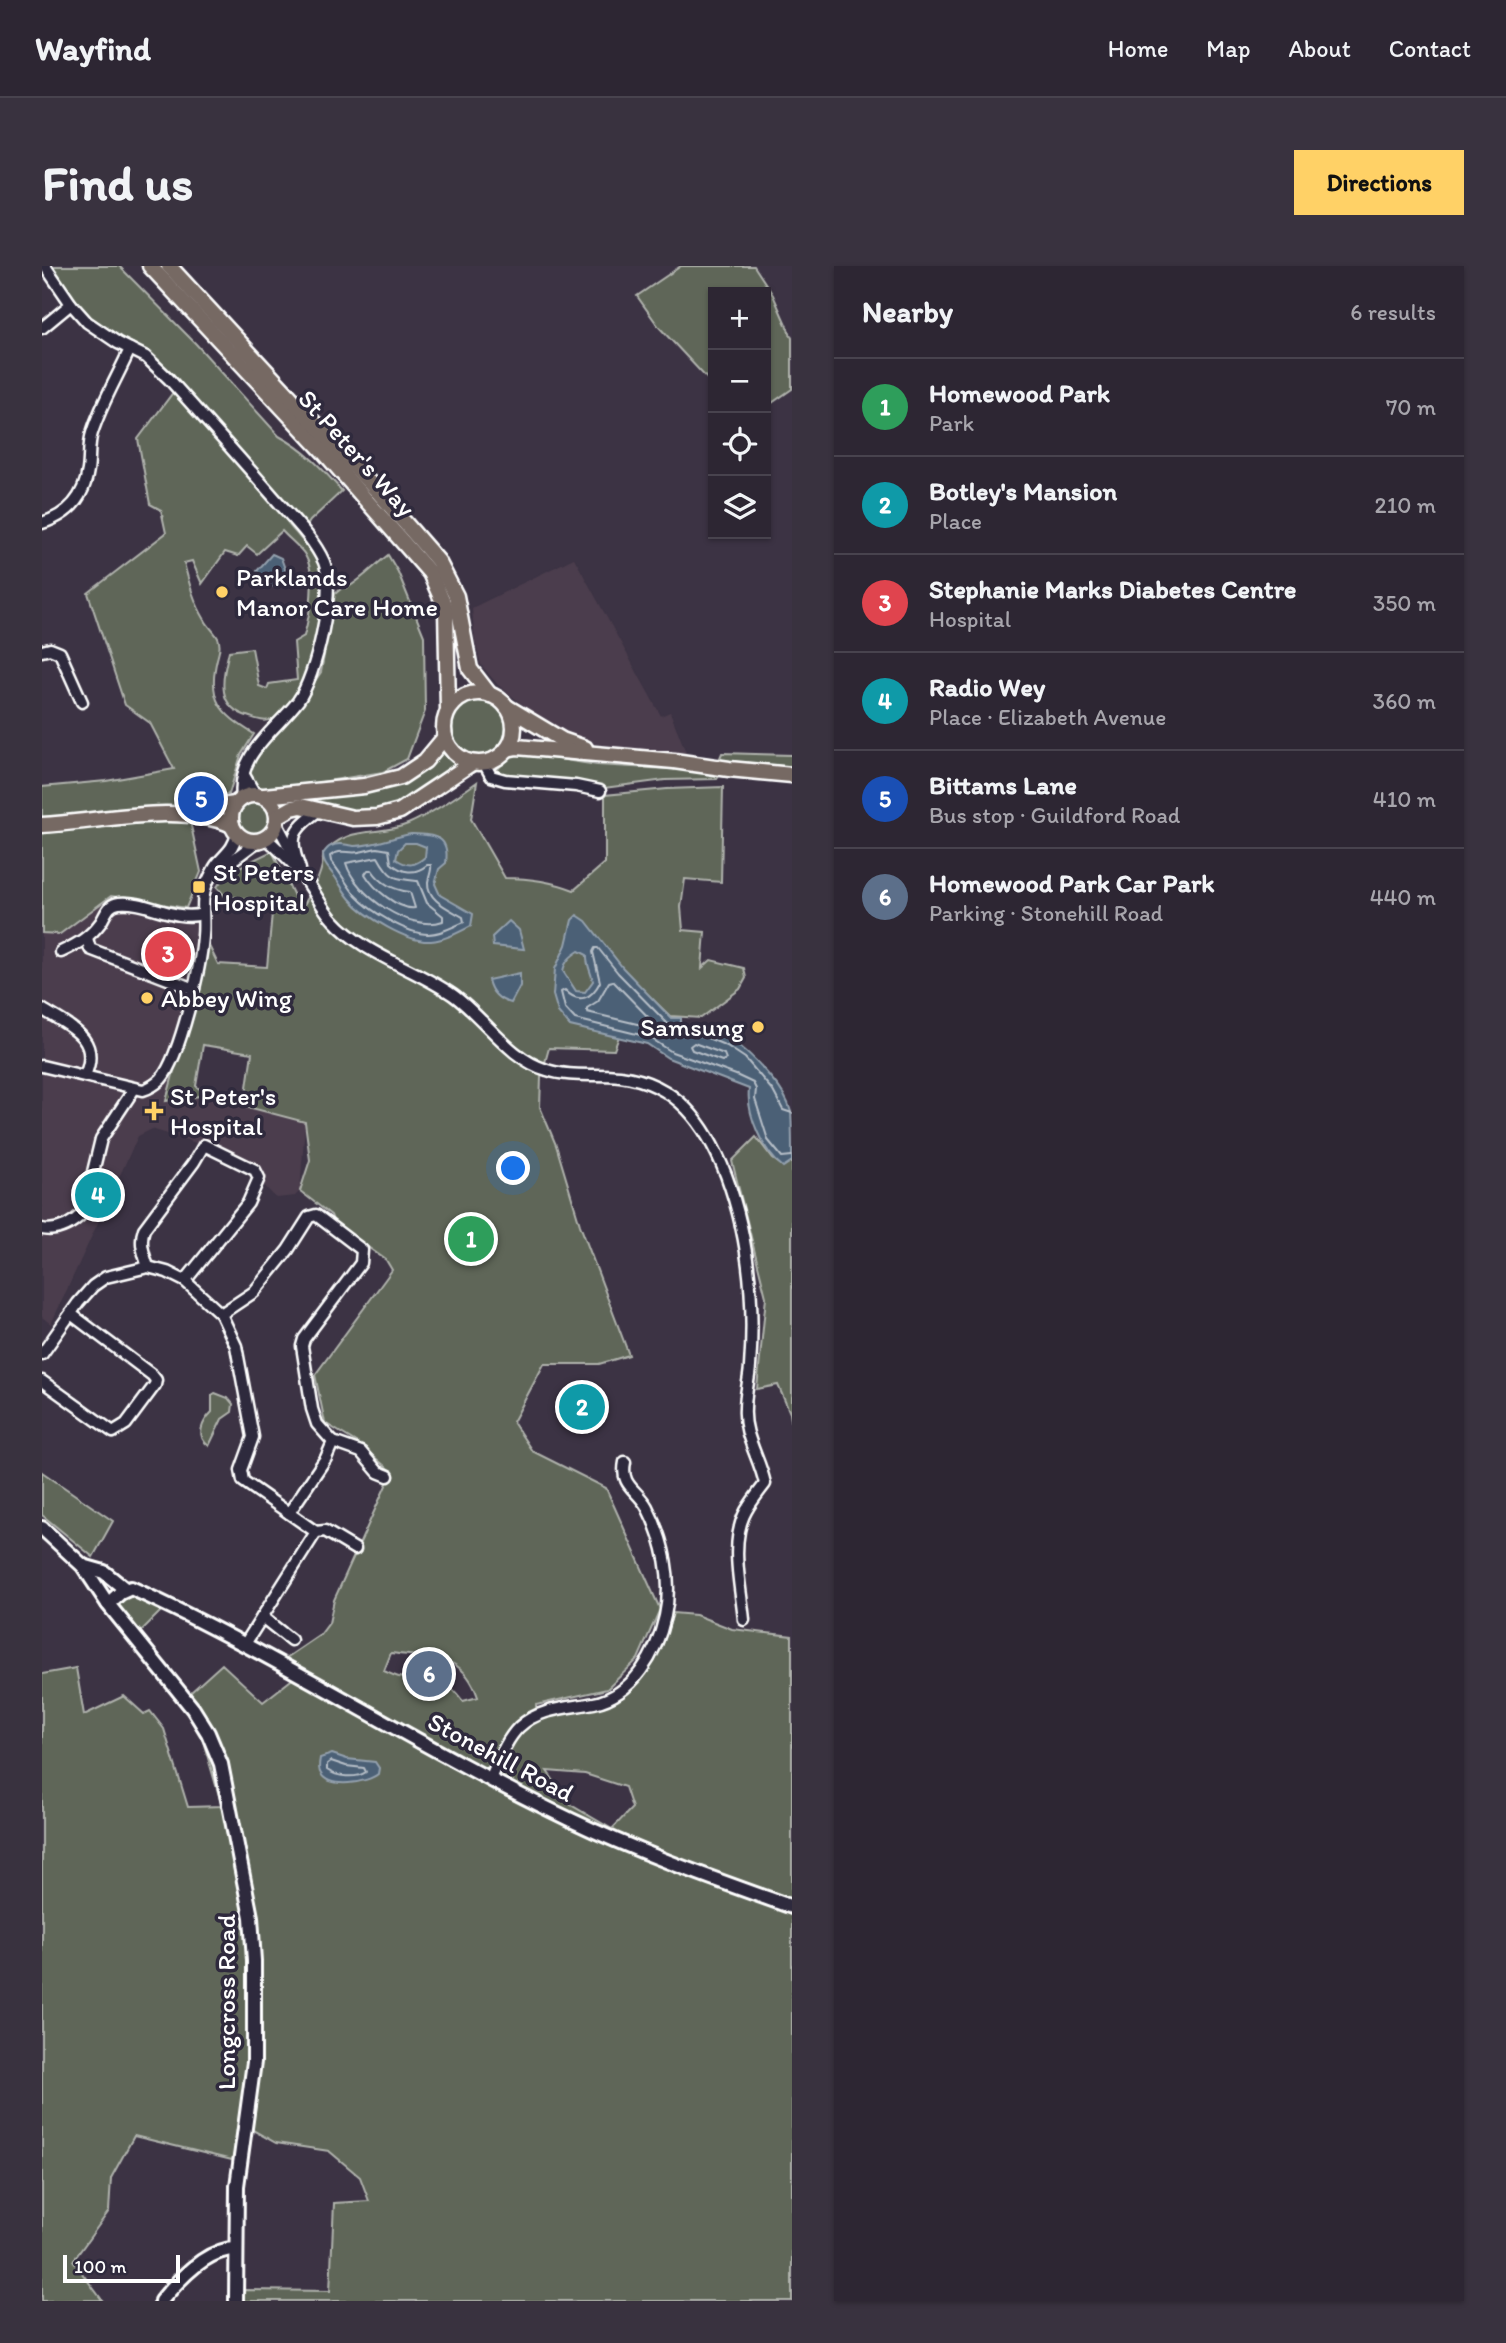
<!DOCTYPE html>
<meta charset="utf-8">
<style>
body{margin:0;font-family:Itim,sans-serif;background:#39323f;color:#f1f3f6}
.controls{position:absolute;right:21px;top:21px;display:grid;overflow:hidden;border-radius:0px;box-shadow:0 2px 5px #0004}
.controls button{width:63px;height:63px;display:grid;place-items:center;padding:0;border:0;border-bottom:2px solid #48434e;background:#2d2633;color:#f1f3f6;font:35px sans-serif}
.scale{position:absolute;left:21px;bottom:18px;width:117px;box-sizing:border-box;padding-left:7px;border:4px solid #fff;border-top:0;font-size:19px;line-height:24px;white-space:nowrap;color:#fff;-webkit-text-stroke:5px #2f2a3d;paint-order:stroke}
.you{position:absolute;left:472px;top:903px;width:24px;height:24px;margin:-18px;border:5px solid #fff;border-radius:50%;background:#1a73e8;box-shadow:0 0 0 10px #1a73e833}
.badge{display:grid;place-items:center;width:46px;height:46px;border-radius:50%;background:#ffd166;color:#fff;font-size:23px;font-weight:700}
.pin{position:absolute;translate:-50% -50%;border:4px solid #fff;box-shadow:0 2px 7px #0006}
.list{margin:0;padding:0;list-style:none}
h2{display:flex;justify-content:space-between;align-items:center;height:91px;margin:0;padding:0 28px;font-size:30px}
h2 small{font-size:23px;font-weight:400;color:#a7a5ac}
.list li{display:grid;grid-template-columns:46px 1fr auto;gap:21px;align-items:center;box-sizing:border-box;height:98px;padding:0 28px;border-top:2px solid #48434e}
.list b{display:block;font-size:26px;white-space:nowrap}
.list p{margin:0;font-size:23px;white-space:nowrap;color:#a7a5ac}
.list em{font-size:23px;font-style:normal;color:#a7a5ac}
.icon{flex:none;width:38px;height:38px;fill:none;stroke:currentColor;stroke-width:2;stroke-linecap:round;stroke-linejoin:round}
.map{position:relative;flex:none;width:750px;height:2035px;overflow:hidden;border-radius:0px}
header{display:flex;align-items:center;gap:42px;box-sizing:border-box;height:98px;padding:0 35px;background:#2d2633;border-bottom:2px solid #48434e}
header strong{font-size:33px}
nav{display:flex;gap:38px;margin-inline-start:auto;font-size:24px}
.intro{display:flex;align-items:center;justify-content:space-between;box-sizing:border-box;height:168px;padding:0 42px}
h1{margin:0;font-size:49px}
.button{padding:18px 32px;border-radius:0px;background:#ffd166;color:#111;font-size:24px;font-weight:700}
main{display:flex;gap:42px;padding:0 42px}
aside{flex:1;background:#2d2633;border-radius:0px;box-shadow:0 2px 5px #0004}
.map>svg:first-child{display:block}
</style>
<header>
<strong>Wayfind</strong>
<nav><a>Home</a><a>Map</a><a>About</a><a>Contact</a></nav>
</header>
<div class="intro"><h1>Find us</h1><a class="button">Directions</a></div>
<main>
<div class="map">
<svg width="750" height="2035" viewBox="0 0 750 2035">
<rect width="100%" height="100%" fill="#3c3344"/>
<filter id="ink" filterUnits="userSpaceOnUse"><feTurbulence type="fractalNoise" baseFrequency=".0143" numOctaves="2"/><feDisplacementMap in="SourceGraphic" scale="14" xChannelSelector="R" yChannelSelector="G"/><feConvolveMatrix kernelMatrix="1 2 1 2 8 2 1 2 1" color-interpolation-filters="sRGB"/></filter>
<g filter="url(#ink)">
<g fill="#4c3e4d">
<path d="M 532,292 L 619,450 L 628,446 L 645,489 L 539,476 L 511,463 L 456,419 L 439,399 L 433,375 L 430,342 Z"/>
<path d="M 69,630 L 144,642 L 160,648 L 166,678 L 124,835 L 164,829 L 263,856 L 258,925 L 253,930 L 234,932 L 220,917 L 218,905 L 205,893 L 110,863 L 96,870 L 9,1058 L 0,1051 L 0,667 L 18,668 Z"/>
</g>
<g fill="#5f6659" stroke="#afb2ac" stroke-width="2" fill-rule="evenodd">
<path d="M 3,0 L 77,0 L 154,78 L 237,170 C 263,184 281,203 300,225 L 268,255 L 263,263 L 248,260 C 262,277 281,296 283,319 C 285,334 269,399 262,413 C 258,422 241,448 233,452 C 224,457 217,454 208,451 C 172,441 181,411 187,385 L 210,382 L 217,420 L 225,423 L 227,418 L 255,414 L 252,376 L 262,370 C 268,348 275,309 263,289 C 258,281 247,273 240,265 L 215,288 L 205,280 L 196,290 L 183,286 L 160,318 L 150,295 L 142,297 C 147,317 152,336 163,354 C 166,360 172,365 176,372 C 179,379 177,386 175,393 C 165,434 178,447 212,468 L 199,489 L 187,528 L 143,532 L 159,606 L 144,642 L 69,630 L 18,668 L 0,667 L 0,521 L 64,515 L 132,503 L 108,457 L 83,439 L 46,327 L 124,267 L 119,244 L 108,238 L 96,173 L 135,121 L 104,91 L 45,56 Z"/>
<path d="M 639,0 L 712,0 L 731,29 L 750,72 L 750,123 L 724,141 L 724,26 L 671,26 L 671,119 L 617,61 L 595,30 Z"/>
<path d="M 346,289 L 356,306 L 382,370 L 383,445 L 365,493 L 341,506 L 236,523 L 222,525 L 213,521 L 208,511 L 208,500 L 214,486 L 253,444 L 279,406 L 293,328 L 301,321 L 305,322 C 320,313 332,300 346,289 Z"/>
<circle cx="437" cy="461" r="28"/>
<path d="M 402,480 L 417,496 L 422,497 C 403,510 384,527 364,537 C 329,554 282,542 246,537 L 238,540 L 236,535 L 358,519 L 383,504 Z"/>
<path d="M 478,487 L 555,499 L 680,506 L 675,513 L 623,514 L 562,522 L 532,516 L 473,512 L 462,509 L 455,504 L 466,491 Z"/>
<path d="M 680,487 L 750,489 L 750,501 L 677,494 Z"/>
<path d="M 435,516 L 429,553 L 463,612 C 488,612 509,615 532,624 L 563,597 L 563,529 L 625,523 L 681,521 L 679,616 L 643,613 L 639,641 L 641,664 L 663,666 L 660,702 L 669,694 L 702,702 L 704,712 L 698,723 L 659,752 L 628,750 L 596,719 L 572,784 L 507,782 L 499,811 L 498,841 L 514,879 L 538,959 L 587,1089 L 557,1098 L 502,1098 L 471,1156 L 490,1185 L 564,1222 L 618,1343 L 596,1393 L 565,1423 L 494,1439 L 495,1454 L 578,1432 L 608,1402 L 621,1378 L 631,1347 L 654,1349 L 690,1363 L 750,1370 L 750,2035 L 199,2035 L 199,2024 L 288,2025 L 292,1937 L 327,1935 L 318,1911 L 287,1885 L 234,1877 L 200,1858 L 190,1894 L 92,1870 L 69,1912 L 67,1945 L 31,1995 L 60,2034 L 0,2035 L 0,1408 L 34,1402 L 42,1449 L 82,1430 L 102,1448 L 108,1445 L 122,1463 L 146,1541 L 180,1540 L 161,1475 L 138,1436 L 180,1398 L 221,1436 L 253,1411 L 244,1392 L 278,1369 L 287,1357 L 292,1334 L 350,1206 L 317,1178 L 283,1157 L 273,1109 L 350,1004 L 344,994 L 292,957 L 289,949 L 258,925 L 268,894 L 263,856 L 183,835 L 204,828 L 210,787 L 161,779 L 154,820 L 164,829 L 124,835 L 166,678 L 176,698 L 225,701 L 231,636 L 183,630 L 175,621 L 185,607 L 230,585 L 259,644 C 268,627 282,608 281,588 C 306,558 335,571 366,558 C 391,547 413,532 435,516 ZM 349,1387 C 390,1393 420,1385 436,1431 L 421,1435 C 398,1406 396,1415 363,1412 C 356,1412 349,1408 342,1405 ZM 505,1505 L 543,1508 L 583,1521 L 590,1542 L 570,1563 L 529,1539 Z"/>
<circle cx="212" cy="551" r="18"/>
<path d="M 714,871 L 731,893 L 741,900 L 750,895 L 750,1160 L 748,1147 L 736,1119 L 715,1123 L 724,1031 L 690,895 Z"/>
<path d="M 173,1127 L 186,1132 L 191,1138 L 190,1146 L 180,1153 L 167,1180 C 153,1170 160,1156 170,1146 L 170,1129 Z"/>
<path d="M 0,1206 L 71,1255 L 51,1291 L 0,1249 Z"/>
<path d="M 88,1328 L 121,1343 L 95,1369 L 77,1344 L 77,1335 Z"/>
</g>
<g fill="#4b6076" stroke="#93a0ad" stroke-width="2" fill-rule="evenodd">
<path d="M 230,288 L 239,292 L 243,303 L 241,314 L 233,321 L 221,317 L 215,305 Z"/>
<path d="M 369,568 C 392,569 408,569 404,597 L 397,603 L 393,618 L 398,629 L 431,648 L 429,660 C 417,666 403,674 389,675 C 366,677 322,650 308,633 C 302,626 298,618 293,611 C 287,602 281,599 281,588 C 283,585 286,581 289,580 C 297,576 304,579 312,580 C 332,580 350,571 369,568 ZM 363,577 L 374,577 L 384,581 L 383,591 C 373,600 366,601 354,593 L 356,584 Z"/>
<path d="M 535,649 L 544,655 L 581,702 L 629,752 L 639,752 L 639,759 C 685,767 701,777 730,813 C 738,822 746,834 749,846 C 750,861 750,880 750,895 L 741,901 C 721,886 704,848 707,823 L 626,792 L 605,778 L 528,760 L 516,746 L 511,729 L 513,703 L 524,679 L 530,654 ZM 537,685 L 545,689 C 544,698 549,706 551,715 L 543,726 L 534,725 L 521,705 C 523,695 529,690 537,685 Z"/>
<path d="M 467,655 L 477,664 L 482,683 L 451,680 L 450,671 Z"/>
<path d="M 478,707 L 478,720 L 469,737 C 456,734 449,727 446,714 Z"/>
<path d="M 290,1488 L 305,1493 L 333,1496 L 337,1502 L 336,1508 C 325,1517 288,1523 279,1508 C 276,1504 277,1497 278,1492 Z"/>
</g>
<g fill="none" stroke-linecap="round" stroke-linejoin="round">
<g stroke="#b7bfc8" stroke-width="2">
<path d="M 335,582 L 347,584 L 349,597 C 360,607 373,609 385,599 L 389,599 C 390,605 387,609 386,616 C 385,635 408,643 421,651 L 422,656 C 411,661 398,668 386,668 C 365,668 328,645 314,630 C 305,619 298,606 289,595 L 288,590 C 298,582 306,588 317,586 C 323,585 329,583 335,582 Z"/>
<path d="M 336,591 C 348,613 353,613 376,615 L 385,637 L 401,650 L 401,655 C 368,667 313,629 304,597 Z"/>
<path d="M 326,604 L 330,604 C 339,618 352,624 368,626 L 373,642 C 356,644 332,623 323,608 Z"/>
<path d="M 571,715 L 612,757 L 612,762 L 545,746 L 545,742 L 556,735 L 567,716 Z"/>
<path d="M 652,777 L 682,788 L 684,793 L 680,795 L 650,784 L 648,780 Z"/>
<path d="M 750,847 L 741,844 L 731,825 L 703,792 L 685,780 L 661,770 L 638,766 L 625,757 L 576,707 L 556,682 L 553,682 L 551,686 L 558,716 C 550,732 537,739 523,724 L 519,726 L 523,742 L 533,753 L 607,771 L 630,786 L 694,809 L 711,817 L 714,823 L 713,833 L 726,874 L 740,891 L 750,890"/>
<path d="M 289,1495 L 304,1500 L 322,1502 L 324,1506 C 314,1513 295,1511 285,1504 L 285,1498 Z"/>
</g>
<g stroke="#fff" stroke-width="15">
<g id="street">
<path d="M 3,0 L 29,38 L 45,56 L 76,77 L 104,91 L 127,113 C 162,152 196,190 230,229 C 248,250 271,271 282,296 C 294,325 274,410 256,435 C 231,467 195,487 200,532"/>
<path d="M 0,62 L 29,38"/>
<path d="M 0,257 C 26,249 42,232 46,204 C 48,192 46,179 50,167 C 59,138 76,110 88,83"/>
<path d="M 0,385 L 8,383 L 18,387 L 40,436"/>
<path d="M 442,497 L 449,510 L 463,514 L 534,520 L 558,525"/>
<path d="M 202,509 L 213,528"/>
<path d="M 235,558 L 251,588"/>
<path d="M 224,572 C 237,584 251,596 261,610 C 272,624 279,641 291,654 C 321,688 374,703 411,729 C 443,752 467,793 505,804 C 529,812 554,807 578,810 C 635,817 664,858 684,909 C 707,971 713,1034 708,1101 C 707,1114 703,1129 703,1142 C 701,1170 718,1192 723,1218 C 716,1227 709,1236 704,1245 C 687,1276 699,1321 702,1354"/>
<path d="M 258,603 C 246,572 250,564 276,545"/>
<path d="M 172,608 L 216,575"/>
<path d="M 45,672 L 48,683 L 152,723"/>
<path d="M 19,686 C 36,678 48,671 59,656 C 64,648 66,638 77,637 C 104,634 133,656 160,648"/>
<path d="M 0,743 C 26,760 60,772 43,809"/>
<path d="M 0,800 L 101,824 C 108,822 114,818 119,813 C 138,791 159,700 161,670 C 163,652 158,634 165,617 C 168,611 171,603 175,598 C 184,587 192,583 195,567"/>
<path d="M 0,963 C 16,966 30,958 41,947 L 59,873 L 92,823"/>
<path d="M 106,1001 C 102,988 97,977 102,963 L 152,896 L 162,879 L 213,904 L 217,912 L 206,937 L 143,1015"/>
<path d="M 179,1048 L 212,1026 L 246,984 L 267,951 L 274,949 L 320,984 L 319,997 L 262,1073 L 260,1080 L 270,1143 L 275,1158 L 291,1176 L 284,1192 L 247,1247"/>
<path d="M 0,1088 L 36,1037 L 51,1020 L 64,1011 L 106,1001 L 125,1006 L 143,1015 L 179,1048 L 194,1080 L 211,1171 L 199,1204 L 201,1215 L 274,1266 L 203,1378"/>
<path d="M 0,1115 L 71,1166 L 84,1158 L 113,1119 L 114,1114 L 110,1109 L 29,1048"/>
<path d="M 291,1176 L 319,1186 L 336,1206 L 346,1210"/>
<path d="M 274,1266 L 283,1265 L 313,1283"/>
<path d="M 220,1351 L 249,1374"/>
<path d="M 448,1513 C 456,1496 463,1475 477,1461 C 497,1442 526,1442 552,1437 C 591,1429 615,1387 623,1350 C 631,1314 622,1274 605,1241 C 595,1223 578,1220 583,1196"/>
</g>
</g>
<g stroke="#fff" stroke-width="18">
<g id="secondary">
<path d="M 0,1262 L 41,1300 L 66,1338 L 151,1443 L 166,1467 L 179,1498 L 209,1651 L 212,1695 L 212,1796 L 195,1920 L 194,2035"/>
<path d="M 41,1300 L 62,1306 L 83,1323"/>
<path d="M 66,1338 L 78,1327 L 89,1322 C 240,1391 379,1483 529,1554 C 600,1588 675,1614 750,1641"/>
<path d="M 119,2035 C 136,2014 165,1982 194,1983"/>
</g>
</g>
<g stroke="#fff" stroke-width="19">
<g id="primary">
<path d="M 108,0 L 281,185 L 388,307 L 404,343 L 406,443"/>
<path d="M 127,0 L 336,226 L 396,295 L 414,330 L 428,403 L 448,429"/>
<circle cx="437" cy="462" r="35"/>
<path d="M 465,441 L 520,474 L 543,482"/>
<path d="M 465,483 L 475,481 L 632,495 L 687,503 L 750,509"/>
<circle cx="212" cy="552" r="23"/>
<path d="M 222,530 L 322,520 L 359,511 L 383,495 L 403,471"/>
<path d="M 148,540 L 174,541 L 193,538"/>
<path d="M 236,550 L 250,542 L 259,540 L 311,552 L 335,551 L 358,545 L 430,497"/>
<path d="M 0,559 C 57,556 138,536 190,559"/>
</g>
</g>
<use href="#street" stroke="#2f2a3d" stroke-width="10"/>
<use href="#secondary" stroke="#2f2a3d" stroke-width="12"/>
<use href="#primary" stroke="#766964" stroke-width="14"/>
</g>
</g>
<g fill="#ffd166" stroke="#2f2a3d" stroke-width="2.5">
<circle cx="180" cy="326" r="7"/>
<rect x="150" y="614" width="14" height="14" rx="3.5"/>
<circle cx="105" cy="732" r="7"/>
<circle cx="716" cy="761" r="7"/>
<path d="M108.5 834.5h7v7h7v7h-7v7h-7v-7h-7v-7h7z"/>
</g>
<g text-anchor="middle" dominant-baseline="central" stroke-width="7" stroke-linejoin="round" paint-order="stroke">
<g font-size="26" fill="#fff" stroke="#2f2a3d">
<text transform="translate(315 187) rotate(48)">St Peter's Way</text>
<text transform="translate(459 1491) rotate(28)">Stonehill Road</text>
<text transform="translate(184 1736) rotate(-90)">Longcross Road</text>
</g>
<g font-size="26" fill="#fff" stroke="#2f2a3d" text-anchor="start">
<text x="194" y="311">Parklands<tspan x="194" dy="30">Manor Care Home</tspan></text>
<text x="171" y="606">St Peters<tspan x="171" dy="30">Hospital</tspan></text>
<text x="119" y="732">Abbey Wing</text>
<text x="702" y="761" text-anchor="end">Samsung</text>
<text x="128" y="830">St Peter's<tspan x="128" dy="30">Hospital</tspan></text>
</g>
</g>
</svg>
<div class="controls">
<button>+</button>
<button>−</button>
<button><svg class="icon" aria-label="locate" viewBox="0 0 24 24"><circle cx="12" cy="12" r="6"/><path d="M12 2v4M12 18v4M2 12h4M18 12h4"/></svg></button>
<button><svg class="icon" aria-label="layers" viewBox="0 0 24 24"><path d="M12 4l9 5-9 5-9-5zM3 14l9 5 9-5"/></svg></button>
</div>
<div class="scale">100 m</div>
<div class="you"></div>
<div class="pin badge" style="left:429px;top:973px;background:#2e9e5b">1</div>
<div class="pin badge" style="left:540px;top:1141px;background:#0f9aa8">2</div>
<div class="pin badge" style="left:126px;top:688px;background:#e0444e">3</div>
<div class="pin badge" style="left:56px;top:929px;background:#0f9aa8">4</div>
<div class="pin badge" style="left:159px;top:533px;background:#1a4fb4">5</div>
<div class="pin badge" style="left:387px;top:1408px;background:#5c6f8a">6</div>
</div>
<aside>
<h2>Nearby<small>6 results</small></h2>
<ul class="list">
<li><span class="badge" style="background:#2e9e5b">1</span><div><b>Homewood Park</b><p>Park</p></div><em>70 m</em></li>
<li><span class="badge" style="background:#0f9aa8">2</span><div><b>Botley's Mansion</b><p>Place</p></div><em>210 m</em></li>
<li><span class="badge" style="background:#e0444e">3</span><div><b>Stephanie Marks Diabetes Centre</b><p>Hospital</p></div><em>350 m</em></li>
<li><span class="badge" style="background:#0f9aa8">4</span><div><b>Radio Wey</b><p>Place · Elizabeth Avenue</p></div><em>360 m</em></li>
<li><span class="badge" style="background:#1a4fb4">5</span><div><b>Bittams Lane</b><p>Bus stop · Guildford Road</p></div><em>410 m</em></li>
<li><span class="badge" style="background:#5c6f8a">6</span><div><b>Homewood Park Car Park</b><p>Parking · Stonehill Road</p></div><em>440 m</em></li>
</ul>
</aside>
</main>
